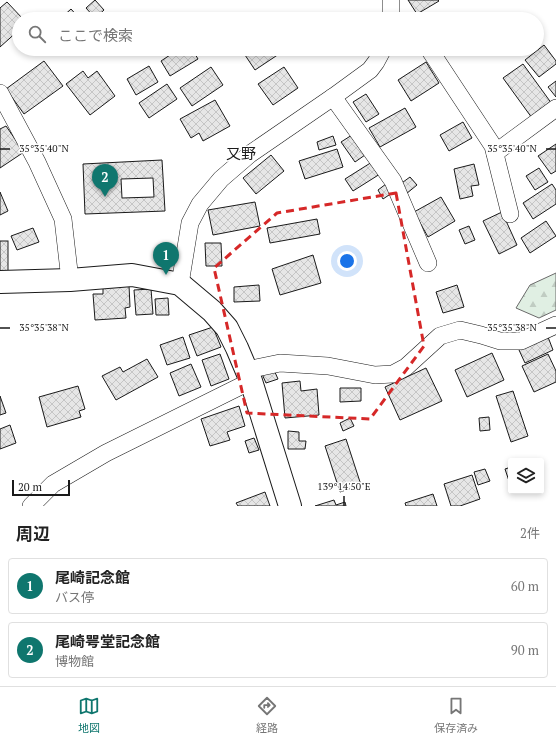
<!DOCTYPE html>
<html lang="ja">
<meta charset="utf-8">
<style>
body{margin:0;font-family:"PT Serif","Noto Sans JP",serif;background:#f6f6f6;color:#222}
.controls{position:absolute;right:12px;bottom:12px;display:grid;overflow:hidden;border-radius:4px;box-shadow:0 2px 6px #0003}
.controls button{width:36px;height:36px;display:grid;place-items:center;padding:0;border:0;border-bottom:1px solid #e0e0e0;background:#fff;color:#222;font:20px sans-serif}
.scale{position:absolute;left:12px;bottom:10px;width:58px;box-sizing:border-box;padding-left:4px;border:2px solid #1a1a1a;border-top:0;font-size:11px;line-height:14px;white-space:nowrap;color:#1a1a1a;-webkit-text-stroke:3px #fff;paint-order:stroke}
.you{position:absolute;left:347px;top:261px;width:14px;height:14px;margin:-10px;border:3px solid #fff;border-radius:50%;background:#1a73e8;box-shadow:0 0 0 6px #1a73e833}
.badge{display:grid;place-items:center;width:26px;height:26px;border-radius:50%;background:#0f766e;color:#fff;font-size:13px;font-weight:700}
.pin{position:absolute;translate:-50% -33px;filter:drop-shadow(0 1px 2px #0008)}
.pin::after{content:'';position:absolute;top:21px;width:14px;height:12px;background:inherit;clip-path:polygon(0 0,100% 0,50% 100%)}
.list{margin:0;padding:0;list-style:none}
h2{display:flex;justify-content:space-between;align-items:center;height:52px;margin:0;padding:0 16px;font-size:17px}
h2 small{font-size:13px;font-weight:400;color:#767676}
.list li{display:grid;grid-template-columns:26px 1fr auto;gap:12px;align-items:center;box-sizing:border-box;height:56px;margin:0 8px 8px;padding:0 8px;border:1px solid #e0e0e0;border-radius:4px}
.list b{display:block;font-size:15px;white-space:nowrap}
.list p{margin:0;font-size:13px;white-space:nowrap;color:#767676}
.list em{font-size:13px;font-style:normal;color:#767676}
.icon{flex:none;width:22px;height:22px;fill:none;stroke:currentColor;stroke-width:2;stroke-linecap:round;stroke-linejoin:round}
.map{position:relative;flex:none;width:556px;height:506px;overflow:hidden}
.search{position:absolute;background:#fff;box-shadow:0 2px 6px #0003;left:12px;right:12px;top:12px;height:44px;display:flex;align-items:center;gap:10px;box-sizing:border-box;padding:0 14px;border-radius:22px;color:#767676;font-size:15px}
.sheet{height:180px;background:#fff}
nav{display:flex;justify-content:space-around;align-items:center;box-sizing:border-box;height:56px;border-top:1px solid #e0e0e0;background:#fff;font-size:11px;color:#767676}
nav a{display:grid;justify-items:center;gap:2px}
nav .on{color:#0f766e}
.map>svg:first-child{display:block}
</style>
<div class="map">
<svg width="556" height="506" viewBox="0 0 556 506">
<defs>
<pattern id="forest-firs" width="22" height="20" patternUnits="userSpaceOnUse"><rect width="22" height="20" fill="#e0efe3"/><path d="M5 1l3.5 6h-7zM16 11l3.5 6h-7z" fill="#c0ccc2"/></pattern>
<pattern id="building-cross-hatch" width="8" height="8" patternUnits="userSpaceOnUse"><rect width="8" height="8" fill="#e6e6e6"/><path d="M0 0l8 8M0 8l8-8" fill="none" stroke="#c5c5c5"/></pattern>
</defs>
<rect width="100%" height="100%" fill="#fff"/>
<path fill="url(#forest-firs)" stroke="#6a6a6a" d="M 556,273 L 556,310 L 539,318 L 516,308 L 530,285 Z"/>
<g fill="url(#building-cross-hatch)" stroke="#1a1a1a" fill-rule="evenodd">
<path d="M 95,0 L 104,10 L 95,18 L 86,8 Z"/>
<path d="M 408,0 L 438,0 L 439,1 L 417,14 Z"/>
<path d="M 7,2 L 23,19 L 19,19 L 19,30 L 0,47 L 0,8 Z"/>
<path d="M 71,9 L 80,19 L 60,19 Z"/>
<path d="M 252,13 L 256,19 L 242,19 Z"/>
<path d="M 544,45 L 556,61 L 556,64 L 539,77 L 525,60 Z"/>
<path d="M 41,49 L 53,49 L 47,55 Z"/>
<path d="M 179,49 L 192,49 L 198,59 L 170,76 L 161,61 Z"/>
<path d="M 254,49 L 280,49 L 282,52 L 255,70 L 245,55 Z"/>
<path d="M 44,61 L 63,86 L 24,114 L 6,89 Z"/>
<path d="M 426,62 L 439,83 L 411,101 L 398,80 Z"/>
<path d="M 523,64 L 552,104 L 532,118 L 503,78 Z"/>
<path d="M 149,66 L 158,82 L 136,95 L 127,79 Z"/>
<path d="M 211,67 L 223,85 L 192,106 L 180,88 Z"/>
<path d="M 284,67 L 298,88 L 273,105 L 258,84 Z"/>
<path d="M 83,71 L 88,78 L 97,71 L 115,96 L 90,115 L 66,84 Z"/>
<path d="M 556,81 L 556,97 L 548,87 Z"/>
<path d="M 167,84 L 177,99 L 149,118 L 139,103 Z"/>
<path d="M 366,94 L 379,114 L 366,122 L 353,102 Z"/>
<path d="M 215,100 L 230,126 L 203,141 L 199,133 L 191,138 L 180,119 Z"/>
<path d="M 405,108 L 416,127 L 380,147 L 369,128 Z"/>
<path d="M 463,122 L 472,138 L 449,151 L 440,135 Z"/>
<path d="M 6,126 L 24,152 L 0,168 L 0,129 Z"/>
<path d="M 352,135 L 365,155 L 355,162 L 341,142 Z"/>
<path d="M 333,136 L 336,145 L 319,150 L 317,142 Z"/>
<path d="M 556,144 L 556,171 L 551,174 L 538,156 Z"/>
<path d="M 337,149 L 343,167 L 305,179 L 299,161 Z"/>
<path d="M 271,155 L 284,171 L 256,194 L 243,178 Z"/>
<path d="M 162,160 L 165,211 L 85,214 L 83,164 ZM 153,178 L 154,197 L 122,198 L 121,179 Z"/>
<path d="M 372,162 L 380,174 L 353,191 L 345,179 Z"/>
<path d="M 474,164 L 479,185 L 471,186 L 473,196 L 460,199 L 454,169 Z"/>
<path d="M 539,168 L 548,182 L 535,190 L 526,176 Z"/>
<path d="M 410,177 L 417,185 L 406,194 L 399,185 Z"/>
<path d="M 386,184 L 392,193 L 383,199 L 378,190 Z"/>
<path d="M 552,184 L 556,190 L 556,204 L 533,219 L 523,203 Z"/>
<path d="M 0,192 L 8,211 L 0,215 Z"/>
<path d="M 441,197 L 455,221 L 428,237 L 414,212 Z"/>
<path d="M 255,202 L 260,226 L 213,235 L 208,210 Z"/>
<path d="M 502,212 L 517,245 L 499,254 L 483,221 Z"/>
<path d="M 317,219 L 320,234 L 270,243 L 267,228 Z"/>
<path d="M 546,221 L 556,236 L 530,253 L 521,238 Z"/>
<path d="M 469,226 L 475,240 L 465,244 L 459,230 Z"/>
<path d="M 33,228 L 39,242 L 17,250 L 11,236 Z"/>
<rect x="0" y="241" width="8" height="30"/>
<path d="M 205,243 L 221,243 L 222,266 L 206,266 Z"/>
<path d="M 313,255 L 321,283 L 280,295 L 272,269 Z"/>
<path d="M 129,285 L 130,307 L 125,308 L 126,318 L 95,320 L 93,294 L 103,294 L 103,286 Z"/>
<path d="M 259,285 L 260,301 L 234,302 L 234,287 Z"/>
<path d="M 457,285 L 464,307 L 443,313 L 436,292 Z"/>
<path d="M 151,289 L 153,314 L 136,315 L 134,290 Z"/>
<path d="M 168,298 L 169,315 L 156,315 L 155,299 Z"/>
<path d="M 213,327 L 221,347 L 197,356 L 189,335 Z"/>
<path d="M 183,337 L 190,358 L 167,365 L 160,345 Z"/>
<path d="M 548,337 L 553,350 L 525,363 L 519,350 Z"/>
<path d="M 492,353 L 504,380 L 467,397 L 455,370 Z"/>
<path d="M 220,354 L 229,379 L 211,386 L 202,360 Z"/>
<path d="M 548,354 L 556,371 L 556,382 L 534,392 L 522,366 Z"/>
<path d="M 147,359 L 158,377 L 116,400 L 102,376 L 120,367 L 123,372 Z"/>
<path d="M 191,364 L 201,387 L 179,396 L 170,373 Z"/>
<path d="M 426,368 L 442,401 L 400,420 L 385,387 Z"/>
<path d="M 274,370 L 278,379 L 266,383 L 262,374 Z"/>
<path d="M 300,381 L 301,391 L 317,389 L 319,415 L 285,418 L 282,383 Z"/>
<path d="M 78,386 L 85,409 L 79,411 L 81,417 L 47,427 L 39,397 Z"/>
<path d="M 340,388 L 361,388 L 361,401 L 340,402 Z"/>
<path d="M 513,391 L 528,436 L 511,442 L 496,396 Z"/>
<path d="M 0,396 L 6,413 L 0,415 Z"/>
<path d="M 239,406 L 245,426 L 227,432 L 230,440 L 210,446 L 201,419 Z"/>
<path d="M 489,417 L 490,430 L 480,431 L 479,418 Z"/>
<path d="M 350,418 L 354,426 L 343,431 L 340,423 Z"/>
<path d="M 10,425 L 16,443 L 0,449 L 0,429 Z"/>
<path d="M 288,431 L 299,432 L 299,441 L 306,441 L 305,449 L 288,449 Z"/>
<path d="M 254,438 L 259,450 L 249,453 L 245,441 Z"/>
<path d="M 346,439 L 361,485 L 340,492 L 325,446 Z"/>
<path d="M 511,467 L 511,487 L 505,469 Z"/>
<path d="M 485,469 L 490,481 L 478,485 L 474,472 Z"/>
<path d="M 472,475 L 480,499 L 460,506 L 451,506 L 444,484 Z"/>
<path d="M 265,492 L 270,506 L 238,506 L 236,503 Z"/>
<path d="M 433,494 L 437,506 L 406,506 L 405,503 Z"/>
<path d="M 334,500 L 336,505 L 345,502 L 346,506 L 315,506 Z"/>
</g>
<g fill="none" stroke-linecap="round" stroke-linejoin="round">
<g stroke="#1a1a1a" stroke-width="18">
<g id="minor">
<path d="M 391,19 L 391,0"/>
<path d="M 429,49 L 493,146 L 510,214"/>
<path d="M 0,93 L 37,162 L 63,219 L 70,280"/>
<path d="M 333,97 L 393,181 L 428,263"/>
<path d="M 495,153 L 556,108"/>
<path d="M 180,284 L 190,223 L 200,204 L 221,179 L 250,154 L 333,97 L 370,70 L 376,62 L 383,49"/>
<path d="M 247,370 L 280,363 L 328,366 L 375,375 L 393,374 L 406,367 L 440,336 L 460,330 L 481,335 L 500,341 L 521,341 L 556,325"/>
<path d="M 31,506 L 53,484 L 106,453 L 251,381"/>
</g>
</g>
<g stroke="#1a1a1a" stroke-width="24">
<path id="tertiary" d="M 0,282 L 70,280 L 132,275 L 180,284 L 212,311 L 227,328 L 237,348 L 251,381 L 290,506"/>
</g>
<use href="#minor" stroke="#fff" stroke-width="17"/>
<use href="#tertiary" stroke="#fff" stroke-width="22"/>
</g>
<path fill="none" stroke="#d62828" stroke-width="3" stroke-dasharray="8 5" stroke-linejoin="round" d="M 396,193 L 424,346 L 370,419 L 247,413 L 214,268 L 277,213 Z"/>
<path fill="none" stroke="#1a1a1a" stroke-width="1.5" d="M 0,149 L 10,149M 546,149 L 556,149M 0,328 L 10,328M 546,328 L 556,328M 344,496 L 344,506"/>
<g text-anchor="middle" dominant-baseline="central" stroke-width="3" stroke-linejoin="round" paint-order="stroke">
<g font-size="15" fill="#1a1a1a" stroke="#fff">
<text x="241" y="153">又野</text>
</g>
</g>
<g font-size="10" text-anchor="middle" fill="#1a1a1a" stroke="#fff" stroke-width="3" stroke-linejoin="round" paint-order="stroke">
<text x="44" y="152">35°35'40"N</text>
<text x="512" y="152">35°35'40"N</text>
<text x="44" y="331">35°35'38"N</text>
<text x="512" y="331">35°35'38"N</text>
<text x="344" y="490">139°14'50"E</text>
</g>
</svg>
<div class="controls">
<button><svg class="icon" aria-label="layers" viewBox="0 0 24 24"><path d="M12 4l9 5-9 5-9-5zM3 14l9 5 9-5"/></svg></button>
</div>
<div class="scale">20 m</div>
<div class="you"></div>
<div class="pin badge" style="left:166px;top:275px">1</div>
<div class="pin badge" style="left:105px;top:197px">2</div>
<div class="search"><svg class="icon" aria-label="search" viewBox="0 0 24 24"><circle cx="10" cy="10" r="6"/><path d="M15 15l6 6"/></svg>ここで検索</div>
</div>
<section class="sheet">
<h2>周辺<small>2件</small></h2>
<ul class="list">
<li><span class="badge">1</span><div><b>尾崎記念館</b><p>バス停</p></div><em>60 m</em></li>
<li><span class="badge">2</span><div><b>尾崎咢堂記念館</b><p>博物館</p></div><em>90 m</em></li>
</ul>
</section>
<nav>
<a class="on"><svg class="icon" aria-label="map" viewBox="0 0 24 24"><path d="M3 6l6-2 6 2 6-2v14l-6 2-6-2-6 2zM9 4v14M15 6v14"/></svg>地図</a>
<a><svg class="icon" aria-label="directions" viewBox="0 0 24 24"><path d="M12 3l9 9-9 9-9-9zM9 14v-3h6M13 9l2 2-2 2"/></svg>経路</a>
<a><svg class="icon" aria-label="saved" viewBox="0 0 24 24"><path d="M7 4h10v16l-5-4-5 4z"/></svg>保存済み</a>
</nav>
